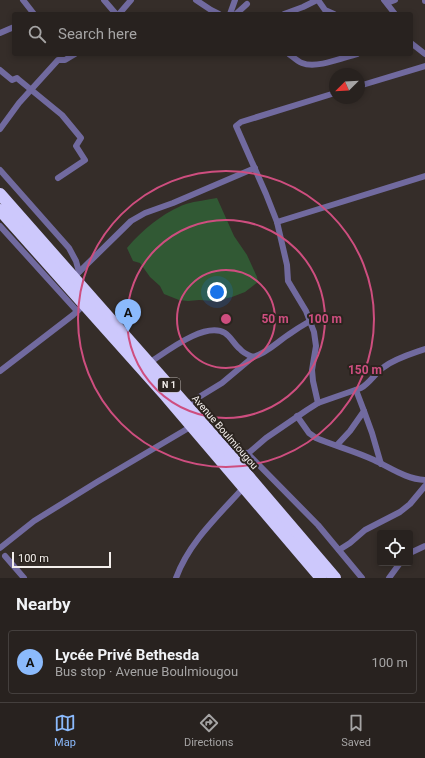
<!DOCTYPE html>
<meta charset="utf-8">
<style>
body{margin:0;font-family:Roboto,sans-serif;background:#342f2c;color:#f1f3f6}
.controls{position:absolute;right:12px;bottom:12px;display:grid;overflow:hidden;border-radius:4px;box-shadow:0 2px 6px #0003}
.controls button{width:36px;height:36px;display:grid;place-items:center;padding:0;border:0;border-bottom:1px solid #443f3d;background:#28221f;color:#f1f3f6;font:20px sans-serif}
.compass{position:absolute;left:329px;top:68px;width:36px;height:36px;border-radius:50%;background:#28221f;box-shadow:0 2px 6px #0003;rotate:246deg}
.scale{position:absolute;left:12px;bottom:10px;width:99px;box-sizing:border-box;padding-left:4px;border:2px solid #f4efec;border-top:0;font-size:11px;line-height:14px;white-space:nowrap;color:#f4efec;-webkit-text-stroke:3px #2b241f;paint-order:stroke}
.you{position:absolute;left:217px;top:292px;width:14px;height:14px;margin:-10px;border:3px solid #fff;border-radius:50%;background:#1a73e8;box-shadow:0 0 0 6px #1a73e833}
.badge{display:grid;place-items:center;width:26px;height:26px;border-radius:50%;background:#8bbafc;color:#111;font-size:13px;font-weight:700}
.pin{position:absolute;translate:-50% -33px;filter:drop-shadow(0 1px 2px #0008)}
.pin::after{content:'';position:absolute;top:21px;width:14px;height:12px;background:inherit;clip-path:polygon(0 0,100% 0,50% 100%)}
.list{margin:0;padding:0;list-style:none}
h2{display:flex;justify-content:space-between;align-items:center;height:52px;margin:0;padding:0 16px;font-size:17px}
h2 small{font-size:13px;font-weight:400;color:#a5a4a4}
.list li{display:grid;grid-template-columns:26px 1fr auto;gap:12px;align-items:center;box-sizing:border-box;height:64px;margin:0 8px 8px;padding:0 8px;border:1px solid #443f3d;border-radius:4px}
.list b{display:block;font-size:15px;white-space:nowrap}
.list p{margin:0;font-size:13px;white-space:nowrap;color:#a5a4a4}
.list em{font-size:13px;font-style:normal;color:#a5a4a4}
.icon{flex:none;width:22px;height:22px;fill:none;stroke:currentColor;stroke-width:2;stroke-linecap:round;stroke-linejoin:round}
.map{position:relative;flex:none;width:425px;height:578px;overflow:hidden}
.search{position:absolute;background:#28221f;box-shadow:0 2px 6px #0003;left:12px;right:12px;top:12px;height:44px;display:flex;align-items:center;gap:10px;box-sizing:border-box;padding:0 14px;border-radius:4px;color:#a5a4a4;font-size:15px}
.sheet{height:124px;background:#28221f}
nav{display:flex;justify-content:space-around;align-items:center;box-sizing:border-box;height:56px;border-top:1px solid #443f3d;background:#28221f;font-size:11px;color:#a5a4a4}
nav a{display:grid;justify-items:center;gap:2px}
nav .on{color:#8bbafc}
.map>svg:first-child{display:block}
</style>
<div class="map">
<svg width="425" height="578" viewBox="0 0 425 578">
<rect width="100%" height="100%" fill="#352d29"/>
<path fill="#315934" d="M 217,198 L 234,236 L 247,255 L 257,277 L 258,282 L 245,292 L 232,297 L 215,301 L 199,300 L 188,301 L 179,300 L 164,294 L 160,286 L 150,277 L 140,263 L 133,261 L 127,248 C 142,230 164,212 186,204 C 196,201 207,200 217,198 Z"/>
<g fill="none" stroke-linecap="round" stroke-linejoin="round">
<g stroke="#716a9f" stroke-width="6">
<path d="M 23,0 L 34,14"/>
<path d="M 104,0 L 116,14"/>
<path d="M 196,0 L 211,10 L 219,14"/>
<path d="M 318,0 L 325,10 L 334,14"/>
<path d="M 384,0 L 395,14"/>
<path d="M 425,0 L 425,1"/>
<path d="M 387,3 L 395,0"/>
<path d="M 119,14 L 131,0"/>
<path d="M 230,14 L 235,0"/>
<path d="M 236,14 L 247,4"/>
<path d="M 284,14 L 303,7 L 317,0"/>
<path d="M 0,33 L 14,27"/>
<path d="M 411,43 L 425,54"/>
<path d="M 289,54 C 293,57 297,61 302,63 C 316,69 342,58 357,54"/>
<path d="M 0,70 L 12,80 L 17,78 L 18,79 L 62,115 L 81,138 L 76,146 L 85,160 L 58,178"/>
<path d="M 359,86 L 425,66"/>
<path d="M 0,129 L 19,103 L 58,60 L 65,60 L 75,54"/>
<path d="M 0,170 L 69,248 L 76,261 L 79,272"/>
<path d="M 277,222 L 425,176"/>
<path d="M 0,226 L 77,311"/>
<path d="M 73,278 L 131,221 L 145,213 L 173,203 L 255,168"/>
<path d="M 149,363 C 166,352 205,321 225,333 C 231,337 234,344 240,349 C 243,353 248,355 253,357 C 267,353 276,343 288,335 C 295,330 303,325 310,321"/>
<path d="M 0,371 L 73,315 L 85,304"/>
<path d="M 356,390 L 364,411"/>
<path d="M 318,403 L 313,381 L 312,370 L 316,346 L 314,332 L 306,311 L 288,281 L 287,265 L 277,222 L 266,194 L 236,126 L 241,122 L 335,93"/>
<path d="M 186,405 L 222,383 L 253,357"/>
<path d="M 297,416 L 309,433 L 316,438 C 335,446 355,451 374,460 C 391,468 406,479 425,480"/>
<path d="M 337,445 L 350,431 L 364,411 L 372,433 L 381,464"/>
<path d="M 247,453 L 318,525 L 362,578"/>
<path d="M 237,463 L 266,438 L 307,410 L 318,403 L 361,388 C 370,383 375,373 384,367 C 396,358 411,354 425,349"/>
<path d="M 0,548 L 34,521 L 97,482 L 192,426"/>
<path d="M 339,550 L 350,543 L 365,530 L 400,512 L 410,504 L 425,486"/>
<path d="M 410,553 L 425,546"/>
<path d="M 5,556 L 24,578"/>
<path d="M 176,578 C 189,542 219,515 244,487"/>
<path d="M 389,578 L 400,563"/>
</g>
<g stroke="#cdc8fc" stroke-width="12">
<path d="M 0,194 L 237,463 L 335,578"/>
<path d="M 0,210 L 166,396 L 321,578"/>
</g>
</g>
<g fill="none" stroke="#ce4e7f" stroke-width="2">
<circle cx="226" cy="319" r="49"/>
<circle cx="226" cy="319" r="99"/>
<circle cx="226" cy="319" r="148"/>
</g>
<g text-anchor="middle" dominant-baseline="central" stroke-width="4" stroke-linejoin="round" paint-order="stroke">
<rect fill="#2b241f" stroke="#b8b2ae" stroke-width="1" x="158" y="378" width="22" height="14" rx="3"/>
<g font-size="9" font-weight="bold" fill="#f4efec">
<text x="169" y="385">N 1</text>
</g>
<g font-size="10" fill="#f4efec" stroke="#2b241f">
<text transform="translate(225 432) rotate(49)">Avenue Boulmiougou</text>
</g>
</g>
<circle cx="226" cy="319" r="6" fill="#ce4e7f" stroke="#2b241f" stroke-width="2"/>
<g font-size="12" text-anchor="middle" font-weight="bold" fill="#ce4e7f" stroke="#2b241f" stroke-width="4" stroke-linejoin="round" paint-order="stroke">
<text x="275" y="323">50 m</text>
<text x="325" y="323">100 m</text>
<text x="365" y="374">150 m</text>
</g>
</svg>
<div class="controls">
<button><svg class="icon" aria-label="locate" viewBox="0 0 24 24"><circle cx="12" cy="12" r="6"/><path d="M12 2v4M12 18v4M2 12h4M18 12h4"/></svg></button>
</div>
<svg class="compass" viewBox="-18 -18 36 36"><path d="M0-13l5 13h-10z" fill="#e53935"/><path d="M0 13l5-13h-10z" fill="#a5a4a4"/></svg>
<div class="scale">100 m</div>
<div class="you"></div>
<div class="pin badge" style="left:128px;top:332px">A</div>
<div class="search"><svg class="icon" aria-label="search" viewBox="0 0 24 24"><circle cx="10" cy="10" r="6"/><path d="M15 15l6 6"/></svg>Search here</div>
</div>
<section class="sheet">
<h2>Nearby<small></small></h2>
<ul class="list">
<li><span class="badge">A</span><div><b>Lycée Privé Bethesda</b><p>Bus stop · Avenue Boulmiougou</p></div><em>100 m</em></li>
</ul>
</section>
<nav>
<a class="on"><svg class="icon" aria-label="map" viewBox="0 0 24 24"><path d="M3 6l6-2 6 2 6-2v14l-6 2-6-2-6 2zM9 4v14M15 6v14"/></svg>Map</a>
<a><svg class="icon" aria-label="directions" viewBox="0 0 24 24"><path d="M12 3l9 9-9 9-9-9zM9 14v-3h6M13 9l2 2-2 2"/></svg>Directions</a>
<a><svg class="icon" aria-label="saved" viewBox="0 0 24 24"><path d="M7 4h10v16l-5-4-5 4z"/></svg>Saved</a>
</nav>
